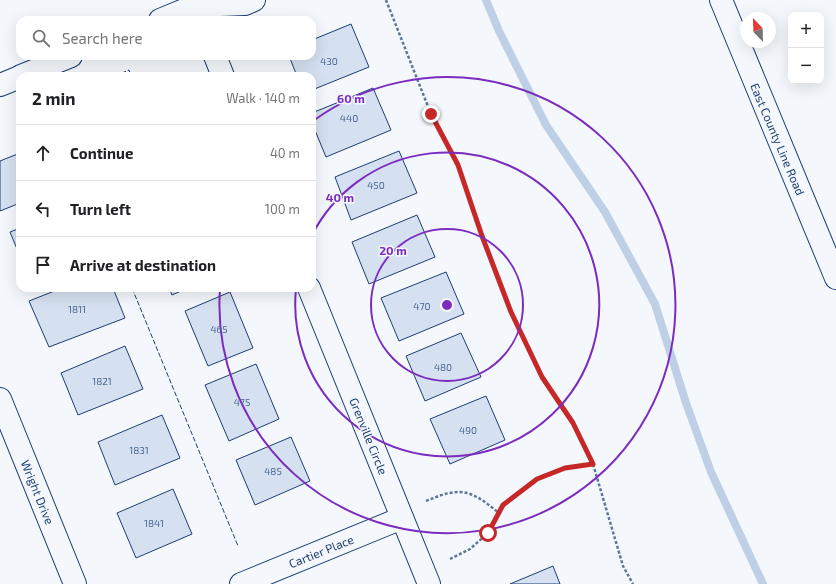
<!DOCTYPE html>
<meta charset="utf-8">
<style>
body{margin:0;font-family:"Exo 2",sans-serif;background:#f6f6f6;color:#202124}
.controls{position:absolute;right:12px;top:12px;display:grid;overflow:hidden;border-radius:8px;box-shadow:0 4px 16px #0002}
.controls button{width:36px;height:36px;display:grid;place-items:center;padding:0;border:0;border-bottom:1px solid #e0e0e0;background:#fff;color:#202124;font:20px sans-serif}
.compass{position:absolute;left:740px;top:12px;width:36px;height:36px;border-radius:50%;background:#fff;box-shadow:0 4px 16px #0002;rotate:337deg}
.stop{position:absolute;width:12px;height:12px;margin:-9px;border:3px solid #c62828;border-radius:50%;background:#fff}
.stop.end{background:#c62828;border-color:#fff;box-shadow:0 1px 4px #0008}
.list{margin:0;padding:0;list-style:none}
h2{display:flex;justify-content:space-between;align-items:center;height:52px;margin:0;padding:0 16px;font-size:17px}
h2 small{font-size:13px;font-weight:400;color:#757577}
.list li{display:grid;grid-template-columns:26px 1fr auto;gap:12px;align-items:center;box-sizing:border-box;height:56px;padding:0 16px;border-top:1px solid #e0e0e0}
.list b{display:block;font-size:15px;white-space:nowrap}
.list em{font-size:13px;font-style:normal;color:#757577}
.icon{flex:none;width:22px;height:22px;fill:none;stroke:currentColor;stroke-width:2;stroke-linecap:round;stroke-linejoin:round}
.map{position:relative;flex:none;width:836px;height:584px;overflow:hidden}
.search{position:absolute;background:#fff;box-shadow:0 4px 16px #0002;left:16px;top:16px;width:300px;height:44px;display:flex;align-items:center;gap:10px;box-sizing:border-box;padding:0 14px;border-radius:12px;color:#757577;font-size:15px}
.panel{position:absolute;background:#fff;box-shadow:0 4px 16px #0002;left:16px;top:72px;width:300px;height:220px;border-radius:12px}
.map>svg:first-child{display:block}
</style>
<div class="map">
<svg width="836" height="584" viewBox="0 0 836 584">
<rect width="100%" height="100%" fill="#f4f7fb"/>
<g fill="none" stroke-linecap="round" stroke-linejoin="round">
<path stroke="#bed0e5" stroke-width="8" d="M 486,0 L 499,31 L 546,125 L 605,212 L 655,304 L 686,403 L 711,472 L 763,584"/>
</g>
<g fill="#d5e0f0" stroke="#1d3f73">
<path d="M 351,24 L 369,67 L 312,90 L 312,76 L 297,76 L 289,56 L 312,56 L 312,40 Z"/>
<path d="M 373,88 L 391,130 L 326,157 L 312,123 L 312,113 Z"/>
<path d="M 399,151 L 417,193 L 351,220 L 335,177 Z"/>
<path d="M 20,153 L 20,203 L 0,211 L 0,161 Z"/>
<path d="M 417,215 L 435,257 L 369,284 L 352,242 Z"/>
<path d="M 20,228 L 20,256 L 10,232 Z"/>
<path d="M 446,272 L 464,314 L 399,341 L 381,298 Z"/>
<path d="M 62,288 L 113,288 L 125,318 L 49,347 L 29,301 Z"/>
<path d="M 169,288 L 188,288 L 172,295 Z"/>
<path d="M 230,292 L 253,348 L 208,366 L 185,311 Z"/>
<path d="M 461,333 L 481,377 L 425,401 L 406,356 Z"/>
<path d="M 125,346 L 143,389 L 78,415 L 61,373 Z"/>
<path d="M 256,364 L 279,419 L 229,441 L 205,385 Z"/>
<path d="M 486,396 L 505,440 L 450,464 L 430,419 Z"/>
<path d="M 162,415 L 180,458 L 115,485 L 98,442 Z"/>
<path d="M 291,437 L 310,481 L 255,505 L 236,460 Z"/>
<path d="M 173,489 L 192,534 L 136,558 L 117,513 Z"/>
<path d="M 553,566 L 560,584 L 510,584 Z"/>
</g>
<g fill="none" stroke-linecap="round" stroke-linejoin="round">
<g stroke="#1d3f73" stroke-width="24">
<g id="minor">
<path d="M 160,20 L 194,6 L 245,4 L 254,0"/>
<path d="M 215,56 L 223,76"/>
<path d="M 21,76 L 71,56"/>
<path d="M 0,85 L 20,77"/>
<path d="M 309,288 L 429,584"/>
<path d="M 0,399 L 75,584"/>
<path d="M 241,584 L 402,518"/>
</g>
</g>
<g stroke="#1d3f73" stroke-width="24">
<path id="major" d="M 721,0 L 836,278"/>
</g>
<g stroke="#5e769c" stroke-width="2.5" stroke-dasharray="3 2" stroke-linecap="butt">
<path d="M 386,0 L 431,114 L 458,165 L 482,236 L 511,312 L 542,377 L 573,423 L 593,464 L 623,566 L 633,584"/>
<path d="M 426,501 C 434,498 442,494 450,493 C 470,488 485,502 499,513"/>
<path d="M 450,559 L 470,549 L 488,533 L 503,505 L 537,479 L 565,468 L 593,464"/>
</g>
<use href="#minor" stroke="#f4f7fb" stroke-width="22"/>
<use href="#major" stroke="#f4f7fb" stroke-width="22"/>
<g stroke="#1d3f73" stroke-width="1" stroke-dasharray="5 2" stroke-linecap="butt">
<path d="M 115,76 L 129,70 L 131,76"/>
<path d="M 132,288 L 238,546"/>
</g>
</g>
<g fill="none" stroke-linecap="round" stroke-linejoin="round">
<path stroke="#c62828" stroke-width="5" d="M 431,114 L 458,165 L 482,236 L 511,312 L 542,377 L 573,423 L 593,464 L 565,468 L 537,479 L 503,505 L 488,533"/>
</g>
<g fill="none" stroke="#7b2cbf" stroke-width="2">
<circle cx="447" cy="305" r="76"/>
<path d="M312 235A152 152 0 1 1 296 289"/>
<path d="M313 121A228 228 0 1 1 220 289"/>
</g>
<g text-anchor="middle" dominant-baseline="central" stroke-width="3" stroke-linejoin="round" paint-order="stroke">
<g font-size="10" fill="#4b6792">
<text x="329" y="61">430</text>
<text x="349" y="118">440</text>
<text x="376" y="185">450</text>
<text x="422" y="306">470</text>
<text x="77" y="309">1811</text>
<text x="219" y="329">465</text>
<text x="443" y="367">480</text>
<text x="102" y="381">1821</text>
<text x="242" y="402">475</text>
<text x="468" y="430">490</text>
<text x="139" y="450">1831</text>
<text x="273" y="471">485</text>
<text x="154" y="523">1841</text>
</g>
<g font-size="12" fill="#1d3f73" stroke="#f4f7fb">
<text transform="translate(778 139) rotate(67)">East County Line Road</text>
<text transform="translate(369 436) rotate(68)">Grenville Circle</text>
<text transform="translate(38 492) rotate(68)">Wright Drive</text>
<text transform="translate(321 551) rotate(-22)">Cartier Place</text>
</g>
</g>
<circle cx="447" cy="305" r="6" fill="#7b2cbf" stroke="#f4f7fb" stroke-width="2"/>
<g font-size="12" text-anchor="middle" font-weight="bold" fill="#7b2cbf" stroke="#f4f7fb" stroke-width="3" stroke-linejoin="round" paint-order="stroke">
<text x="351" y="103">60 m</text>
<text x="340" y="202">40 m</text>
<text x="393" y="255">20 m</text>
</g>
</svg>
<div class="controls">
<button>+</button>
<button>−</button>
</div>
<svg class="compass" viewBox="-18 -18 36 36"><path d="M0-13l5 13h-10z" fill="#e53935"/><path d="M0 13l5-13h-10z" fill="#757577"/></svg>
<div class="stop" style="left:488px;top:533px"></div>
<div class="stop end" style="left:431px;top:114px"></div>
<div class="search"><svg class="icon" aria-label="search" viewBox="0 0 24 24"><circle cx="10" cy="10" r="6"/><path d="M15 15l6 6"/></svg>Search here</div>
<section class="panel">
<h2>2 min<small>Walk · 140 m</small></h2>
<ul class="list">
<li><svg class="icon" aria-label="ahead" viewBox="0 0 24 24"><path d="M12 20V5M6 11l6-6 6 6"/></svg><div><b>Continue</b></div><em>40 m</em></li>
<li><svg class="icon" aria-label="left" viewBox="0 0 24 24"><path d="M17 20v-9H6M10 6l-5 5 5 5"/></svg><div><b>Turn left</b></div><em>100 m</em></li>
<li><svg class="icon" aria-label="arrive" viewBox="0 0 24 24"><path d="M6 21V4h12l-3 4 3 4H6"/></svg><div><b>Arrive at destination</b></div></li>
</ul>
</section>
</div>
